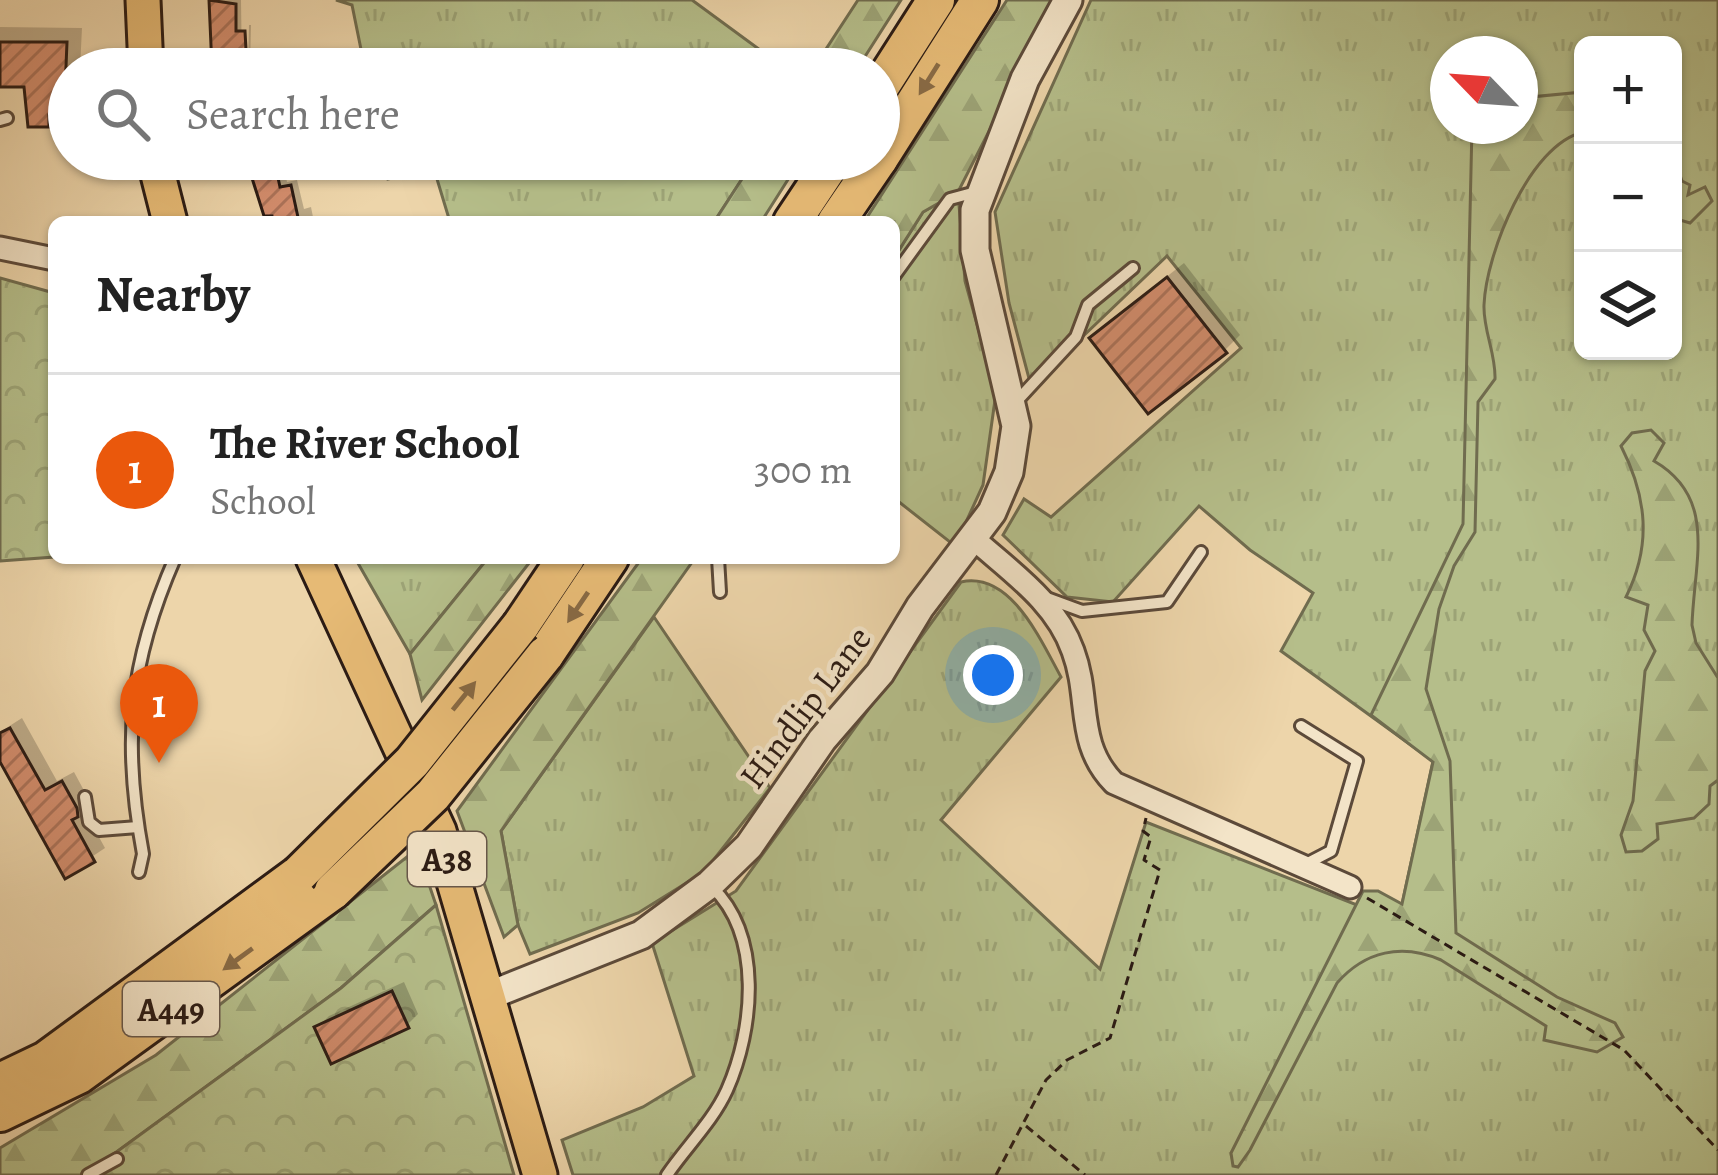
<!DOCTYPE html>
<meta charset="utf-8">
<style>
body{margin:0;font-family:Alegreya,serif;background:#f6f6f6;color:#222}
.controls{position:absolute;right:36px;top:36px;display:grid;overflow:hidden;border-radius:18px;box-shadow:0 3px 9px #0004}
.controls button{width:108px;height:108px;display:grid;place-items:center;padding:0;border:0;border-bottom:3px solid #e0e0e0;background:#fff;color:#222;font:60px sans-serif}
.compass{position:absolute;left:1430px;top:36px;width:108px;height:108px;border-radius:50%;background:#fff;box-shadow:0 3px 9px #0004;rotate:295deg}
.you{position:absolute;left:993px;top:675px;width:42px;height:42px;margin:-30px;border:9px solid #fff;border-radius:50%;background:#1a73e8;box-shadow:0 0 0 18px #1a73e833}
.badge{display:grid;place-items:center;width:78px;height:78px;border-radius:50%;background:#ea580c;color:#fff;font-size:39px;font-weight:700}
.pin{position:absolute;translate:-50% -99px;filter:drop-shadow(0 3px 6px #0008)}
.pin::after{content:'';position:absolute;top:63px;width:42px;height:36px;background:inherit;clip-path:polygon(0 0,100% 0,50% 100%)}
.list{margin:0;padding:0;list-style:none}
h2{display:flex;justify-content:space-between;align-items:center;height:156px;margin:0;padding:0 48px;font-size:51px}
h2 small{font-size:39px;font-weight:400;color:#767676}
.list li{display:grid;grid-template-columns:78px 1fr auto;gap:36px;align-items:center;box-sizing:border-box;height:192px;padding:0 48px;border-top:3px solid #e0e0e0}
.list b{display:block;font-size:45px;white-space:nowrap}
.list p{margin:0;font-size:39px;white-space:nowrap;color:#767676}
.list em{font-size:39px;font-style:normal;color:#767676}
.icon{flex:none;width:66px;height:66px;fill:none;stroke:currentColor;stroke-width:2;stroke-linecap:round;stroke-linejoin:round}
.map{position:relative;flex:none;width:1718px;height:1175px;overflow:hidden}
.search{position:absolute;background:#fff;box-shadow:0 3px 9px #0004;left:48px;top:48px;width:852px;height:132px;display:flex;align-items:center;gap:30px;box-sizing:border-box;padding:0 42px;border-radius:66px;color:#767676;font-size:45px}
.panel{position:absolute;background:#fff;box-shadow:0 3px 9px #0004;left:48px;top:216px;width:852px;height:348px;border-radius:18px}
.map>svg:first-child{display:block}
</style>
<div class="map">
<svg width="1718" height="1175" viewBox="0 0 1718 1175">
<defs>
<pattern id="grass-tufts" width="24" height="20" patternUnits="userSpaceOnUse" patternTransform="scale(3)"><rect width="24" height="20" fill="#b5be8a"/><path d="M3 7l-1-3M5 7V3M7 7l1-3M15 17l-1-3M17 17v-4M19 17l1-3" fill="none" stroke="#9ca376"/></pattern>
<pattern id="forest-firs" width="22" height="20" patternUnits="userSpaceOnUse" patternTransform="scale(3)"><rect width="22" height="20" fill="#b5be8a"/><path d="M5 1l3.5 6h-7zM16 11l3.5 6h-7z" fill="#9ca376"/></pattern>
<pattern id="park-crowns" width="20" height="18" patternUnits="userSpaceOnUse" patternTransform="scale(3)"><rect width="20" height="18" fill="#b5be8a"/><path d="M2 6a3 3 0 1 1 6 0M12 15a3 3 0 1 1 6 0" fill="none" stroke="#9ca376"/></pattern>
<pattern id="building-hatch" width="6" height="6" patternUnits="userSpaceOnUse" patternTransform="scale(3)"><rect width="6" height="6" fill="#d38d6d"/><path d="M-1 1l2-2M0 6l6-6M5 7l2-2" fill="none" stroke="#ab7258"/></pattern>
</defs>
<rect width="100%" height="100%" fill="#edd5aa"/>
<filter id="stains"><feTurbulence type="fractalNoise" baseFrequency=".00167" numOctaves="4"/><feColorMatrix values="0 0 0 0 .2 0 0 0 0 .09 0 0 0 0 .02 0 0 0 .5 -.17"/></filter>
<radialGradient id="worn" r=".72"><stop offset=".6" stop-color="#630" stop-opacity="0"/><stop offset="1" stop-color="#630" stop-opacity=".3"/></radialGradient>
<g fill="url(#grass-tufts)" stroke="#706c4f" stroke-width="3" fill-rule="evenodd">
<path d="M 336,0 L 692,0 L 786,69 L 365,69 L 352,5 Z"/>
<path d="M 1091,0 L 1718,0 L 1718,1175 L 573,1175 L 562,1140 L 643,1107 L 694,1076 L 652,943 L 736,891 L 961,582 C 1011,571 1041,641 1061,677 L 941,820 L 1100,969 L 1146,822 L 1367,909 L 1402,904 L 1433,761 L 1281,651 L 1313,593 L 1250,550 L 1199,506 L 1113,602 L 1067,597 L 1003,535 L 1024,499 L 1051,517 L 1241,348 L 1167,256 L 1031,386 L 1009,303 L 995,212 ZM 1583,45 L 1673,45 L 1673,351 L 1583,351 ZM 1448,54 L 1520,54 L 1520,126 L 1448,126 Z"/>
<path d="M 384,159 L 755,159 L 714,222 L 450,222 L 434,169 L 388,179 Z"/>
<path d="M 958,192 L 965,281 L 996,393 L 983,485 L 955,546 L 894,498 L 894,258 L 923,212 Z"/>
<path d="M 355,558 L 488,558 L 410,654 Z"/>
<path d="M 654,617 L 770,788 L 704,872 L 638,913 L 530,954 L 518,925 L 501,831 Z"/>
</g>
<g fill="url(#forest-firs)" stroke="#706c4f" stroke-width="3">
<path d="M 858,0 L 901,0 L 857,69 L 813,69 Z"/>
<path d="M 1007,0 L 1056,0 L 958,192 L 923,212 L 894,258 L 894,222 L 864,222 Z"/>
<path d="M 1583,92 L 1583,132 C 1529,145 1486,254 1484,305 C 1483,330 1496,354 1495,379 L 1478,402 L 1475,532 L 1454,566 L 1439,609 L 1426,689 L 1450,761 L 1456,933 L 1557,997 L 1615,1023 L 1623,1037 L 1597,1052 L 1544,1040 L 1546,1026 L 1441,960 C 1402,943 1365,951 1337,983 L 1250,1150 L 1238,1167 L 1233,1166 L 1231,1153 L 1363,891 L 1378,891 L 1402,904 L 1433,762 L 1371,715 L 1463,524 L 1472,126 L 1520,126 L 1520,98 Z"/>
<path d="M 1673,155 L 1682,181 L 1690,185 L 1688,195 L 1705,187 L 1712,201 L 1690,223 L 1673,218 Z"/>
<path d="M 755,159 L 801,159 L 761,222 L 714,222 Z"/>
<path d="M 1651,430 L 1664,443 L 1654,461 C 1718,498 1694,561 1692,625 L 1696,643 L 1718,678 L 1718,780 L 1710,786 L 1709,804 L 1694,818 L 1657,824 L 1658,839 L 1642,851 L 1626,852 L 1621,835 L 1633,801 L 1645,671 L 1655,651 L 1644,630 L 1648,605 L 1626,597 C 1652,545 1647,497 1621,446 L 1632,433 Z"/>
<path d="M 488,558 L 533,558 L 422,700 L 410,654 Z"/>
<path d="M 642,558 L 695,558 L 501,831 L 518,925 L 504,937 L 457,811 Z"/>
<path d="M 417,849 L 436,905 L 341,988 L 85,1175 L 0,1175 L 0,1148 L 156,1055 Z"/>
</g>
<g fill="url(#park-crowns)" stroke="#706c4f" stroke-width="3">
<path d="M 0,278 L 54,293 L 54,557 L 0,561 Z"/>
<path d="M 436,905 L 514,1175 L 85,1175 L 341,988 Z"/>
</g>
<g fill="#0003">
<path d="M 213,0 L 241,0 L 242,69 L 214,69 Z"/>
<path d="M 249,25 L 251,25 L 250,69 L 248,69 Z"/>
<path d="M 0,27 L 82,28 L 80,69 L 69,69 L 69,106 L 48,124 L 26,84 L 0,84 Z"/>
<path d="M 249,159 L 282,159 L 287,182 L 297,180 L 304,209 L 311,207 L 314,222 L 270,222 Z"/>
<path d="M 1184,263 L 1240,335 L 1225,350 L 1108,323 Z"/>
<path d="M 22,718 L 57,781 L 74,772 L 87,796 L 83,808 L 105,848 L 66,874 L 0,756 L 0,732 Z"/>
<path d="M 404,982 L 418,1014 L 407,1025 L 318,1027 L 329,1016 Z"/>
</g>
<g fill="url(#building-hatch)" stroke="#2b1b14" stroke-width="3">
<path d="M 209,0 L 236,4 L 236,31 L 245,31 L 246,50 L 236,50 L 236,67 L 212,68 Z"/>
<path d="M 0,42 L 67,42 L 64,115 L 49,115 L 49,127 L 28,127 L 24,87 L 0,87 Z"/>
<path d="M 246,159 L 274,159 L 280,187 L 291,185 L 299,222 L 273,222 L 272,216 L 264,216 Z"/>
<path d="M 1167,277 L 1227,353 L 1148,414 L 1089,338 Z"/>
<path d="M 10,728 L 45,790 L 62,781 L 77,808 L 78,817 L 72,820 L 95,862 L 65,879 L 0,762 L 0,733 Z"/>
<path d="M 392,991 L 409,1028 L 331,1064 L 314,1027 Z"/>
</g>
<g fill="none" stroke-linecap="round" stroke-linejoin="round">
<g stroke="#5c4a3a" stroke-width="16">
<g id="service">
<path d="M 0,120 L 7,118"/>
<path d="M 894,276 L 950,199 L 976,192"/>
<path d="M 1015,403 L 1076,337 L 1088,305 L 1133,268"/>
<path d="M 718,558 L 720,592"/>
<path d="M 1044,597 L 1082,611 L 1167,602 L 1201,552"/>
<path d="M 1301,726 L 1357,761 L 1331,851 L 1304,865"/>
<path d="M 85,797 L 89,822 L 99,830 L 138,827"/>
<path d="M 139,872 L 143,854 C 122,741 129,663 175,558"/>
<path d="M 88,1175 L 117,1159"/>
<path d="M 667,1175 C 686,1147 713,1121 727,1090 C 754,1029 763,936 712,887"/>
</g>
</g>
<g stroke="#5c4a3a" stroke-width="27">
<g id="minor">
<path d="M 0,248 L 54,259"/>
<path d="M 973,538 C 1011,572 1056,602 1073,651 C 1091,699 1075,743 1114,783 L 1350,887"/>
</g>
</g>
<g stroke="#5c4a3a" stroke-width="33">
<path id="tertiary" d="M 488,996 L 641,935 L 710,884 L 749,846 L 822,740 L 880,673 L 920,607 L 992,512 L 1009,472 L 1016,426 L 975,250 L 975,210 L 1025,79 L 1068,0"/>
</g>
<g stroke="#2b1b14" stroke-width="39">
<g id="primary">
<path d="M 143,0 L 146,69"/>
<path d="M 154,159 L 170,222"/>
<path d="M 313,558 L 439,831 L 540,1175"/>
</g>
</g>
<g stroke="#2b1b14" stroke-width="42">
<g id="trunk">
<path d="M 879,89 L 936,0"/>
<path d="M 879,159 L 980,0"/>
<path d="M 792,222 L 834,159"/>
<path d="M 836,222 L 879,159"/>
<path d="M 521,625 L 566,558"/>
<path d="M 545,655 L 610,558"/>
<path d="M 0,1082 L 46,1060 L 299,874"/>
<path d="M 0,1113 L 79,1075 L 333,891"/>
</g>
</g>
<g stroke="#2b1b14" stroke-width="3" stroke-dasharray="9 6" stroke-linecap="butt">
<path d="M 1367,898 L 1624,1050 L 1718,1150"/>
<path d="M 1026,1126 L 1085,1175"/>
<path d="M 996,1175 L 1046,1080 L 1067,1060 L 1110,1038 L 1160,870 L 1144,860 L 1151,837 L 1143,831 L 1146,818"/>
</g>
<use href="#service" stroke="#f3e4c8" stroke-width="10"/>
<use href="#minor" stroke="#f3e4c8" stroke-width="21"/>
<use href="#tertiary" stroke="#f3e4c8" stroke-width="27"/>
<use href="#primary" stroke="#e6ba75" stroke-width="33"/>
<use href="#trunk" stroke="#e6ba75" stroke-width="36"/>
<g stroke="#2b1b14" stroke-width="42" stroke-linecap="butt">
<g id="trunk-bridge">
<path d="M 299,874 L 412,762 L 521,625"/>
<path d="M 333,891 L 433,795 L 545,655"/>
</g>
</g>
<use href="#trunk-bridge" stroke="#e6ba75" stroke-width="36"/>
</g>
<defs><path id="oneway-solid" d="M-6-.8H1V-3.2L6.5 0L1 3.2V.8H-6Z" transform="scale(3)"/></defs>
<g fill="#886a44">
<use href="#oneway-solid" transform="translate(929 79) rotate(122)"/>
<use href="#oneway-solid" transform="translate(578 607) rotate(124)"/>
<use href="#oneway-solid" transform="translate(464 696) rotate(-51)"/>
<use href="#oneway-solid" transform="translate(238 959) rotate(144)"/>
</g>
<g text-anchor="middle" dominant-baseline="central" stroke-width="9" stroke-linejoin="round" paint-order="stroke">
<g fill="#f3e4c8" stroke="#67574a" stroke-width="3">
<rect x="408" y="832" width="78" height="54" rx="9"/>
<rect x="123" y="982" width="96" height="54" rx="9"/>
</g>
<g font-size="33" font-weight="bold" fill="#2b1b14">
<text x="447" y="859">A38</text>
<text x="171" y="1009">A449</text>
</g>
<g font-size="36" fill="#2b1b14" stroke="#f3e4c8">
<text transform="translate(805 707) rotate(-53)">Hindlip Lane</text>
</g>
</g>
<rect width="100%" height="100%" filter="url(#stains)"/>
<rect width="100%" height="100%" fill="url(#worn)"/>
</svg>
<div class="controls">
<button>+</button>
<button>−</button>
<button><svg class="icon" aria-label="layers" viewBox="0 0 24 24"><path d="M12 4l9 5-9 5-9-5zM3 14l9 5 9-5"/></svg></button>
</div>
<svg class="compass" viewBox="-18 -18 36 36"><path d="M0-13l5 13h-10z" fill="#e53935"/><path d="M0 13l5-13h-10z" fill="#767676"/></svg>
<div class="you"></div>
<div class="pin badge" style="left:159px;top:763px">1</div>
<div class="search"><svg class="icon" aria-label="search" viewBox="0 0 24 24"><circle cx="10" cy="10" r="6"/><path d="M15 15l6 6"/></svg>Search here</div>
<section class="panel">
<h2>Nearby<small></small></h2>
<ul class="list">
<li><span class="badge">1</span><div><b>The River School</b><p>School</p></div><em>300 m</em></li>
</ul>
</section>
</div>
